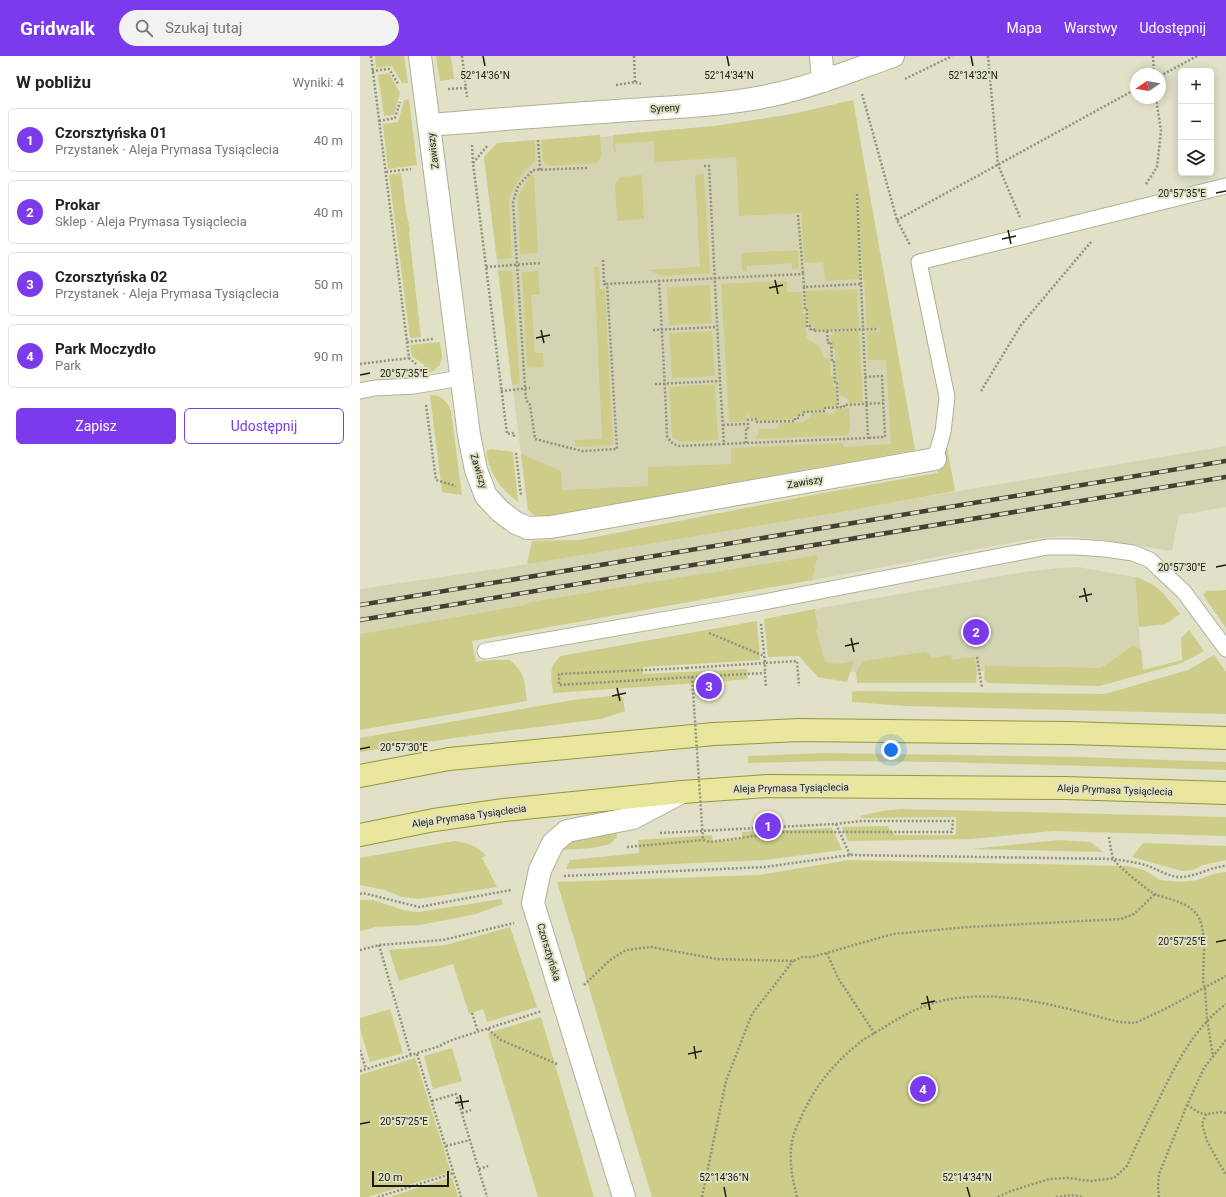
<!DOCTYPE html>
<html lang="pl">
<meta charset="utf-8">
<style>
body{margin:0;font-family:Roboto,sans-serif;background:#f2f2f2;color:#222}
.controls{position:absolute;right:12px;top:12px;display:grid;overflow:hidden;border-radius:6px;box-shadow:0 2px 10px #0003}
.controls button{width:36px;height:36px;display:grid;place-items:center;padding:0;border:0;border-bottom:1px solid #e0e0e0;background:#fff;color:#222;font:20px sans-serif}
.compass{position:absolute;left:770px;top:12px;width:36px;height:36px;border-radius:50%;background:#fff;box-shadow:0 2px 10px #0003;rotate:258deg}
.scale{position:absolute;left:12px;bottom:10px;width:77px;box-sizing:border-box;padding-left:4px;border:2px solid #1b1b12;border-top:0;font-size:11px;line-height:14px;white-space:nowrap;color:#1b1b12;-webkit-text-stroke:3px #e0e1c6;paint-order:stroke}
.you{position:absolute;left:531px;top:694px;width:14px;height:14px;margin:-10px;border:3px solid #fff;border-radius:50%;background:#1a73e8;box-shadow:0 0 0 6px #1a73e833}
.badge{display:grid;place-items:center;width:26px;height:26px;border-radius:50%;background:#7c3aed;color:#fff;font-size:13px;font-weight:700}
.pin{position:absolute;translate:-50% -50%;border:2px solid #fff;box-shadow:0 1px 4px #0006}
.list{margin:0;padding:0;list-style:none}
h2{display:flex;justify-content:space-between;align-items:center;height:52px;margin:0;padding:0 16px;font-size:17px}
h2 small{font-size:13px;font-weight:400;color:#767676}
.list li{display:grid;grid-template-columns:26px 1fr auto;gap:12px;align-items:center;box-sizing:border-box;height:64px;margin:0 8px 8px;padding:0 8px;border:1px solid #e0e0e0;border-radius:6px}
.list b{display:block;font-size:15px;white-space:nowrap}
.list p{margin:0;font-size:13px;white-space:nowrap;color:#767676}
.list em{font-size:13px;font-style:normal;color:#767676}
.actions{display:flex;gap:8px;padding:12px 16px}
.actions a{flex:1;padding:9px 0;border:1px solid #7c3aed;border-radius:6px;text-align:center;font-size:14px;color:#7c3aed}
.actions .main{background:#7c3aed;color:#fff}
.icon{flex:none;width:22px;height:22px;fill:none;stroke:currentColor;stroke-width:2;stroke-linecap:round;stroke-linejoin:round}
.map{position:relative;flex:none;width:866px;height:1141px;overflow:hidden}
header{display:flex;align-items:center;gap:24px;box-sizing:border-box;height:56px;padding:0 20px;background:#7c3aed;color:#fff}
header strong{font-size:19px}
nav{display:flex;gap:22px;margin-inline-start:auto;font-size:14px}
.search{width:280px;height:36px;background:#f2f2f2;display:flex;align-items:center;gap:10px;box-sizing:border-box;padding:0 14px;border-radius:22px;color:#767676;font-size:15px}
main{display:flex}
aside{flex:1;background:#fff}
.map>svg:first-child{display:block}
</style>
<header>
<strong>Gridwalk</strong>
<div class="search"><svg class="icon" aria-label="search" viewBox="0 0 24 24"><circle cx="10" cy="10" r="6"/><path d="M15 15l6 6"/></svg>Szukaj tutaj</div>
<nav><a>Mapa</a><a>Warstwy</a><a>Udostępnij</a></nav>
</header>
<main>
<aside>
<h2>W pobliżu<small>Wyniki: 4</small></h2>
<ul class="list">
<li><span class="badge">1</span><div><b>Czorsztyńska 01</b><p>Przystanek · Aleja Prymasa Tysiąclecia</p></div><em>40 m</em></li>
<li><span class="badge">2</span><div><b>Prokar</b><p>Sklep · Aleja Prymasa Tysiąclecia</p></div><em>40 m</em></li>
<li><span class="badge">3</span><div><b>Czorsztyńska 02</b><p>Przystanek · Aleja Prymasa Tysiąclecia</p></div><em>50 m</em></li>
<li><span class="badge">4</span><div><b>Park Moczydło</b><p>Park</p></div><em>90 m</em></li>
</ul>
<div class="actions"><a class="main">Zapisz</a><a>Udostępnij</a></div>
</aside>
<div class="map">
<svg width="866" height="1141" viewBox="0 0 866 1141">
<rect width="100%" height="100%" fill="#e0e1c6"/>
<g fill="#d4d4b3">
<path d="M 493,44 L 555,394 L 178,462 L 168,454 L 124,101 L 137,87 L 240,79 L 240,81 L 252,80 L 253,79 L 355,70 L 433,58 Z"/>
<path d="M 866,390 L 866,451 L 819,459 L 812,495 L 744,484 L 704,480 L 671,483 L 449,525 L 458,499 L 171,546 L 164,549 L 0,578 L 0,533 L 149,511 Z"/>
<path d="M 718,511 L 775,521 L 782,614 L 625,615 L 517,622 L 465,609 L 456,573 L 458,572 L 455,553 L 664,516 L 698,512 Z"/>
</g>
<g fill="#cdcd89">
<path d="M 15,0 L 44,0 L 48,27 L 42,27 L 32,10 L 16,12 Z"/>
<path d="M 76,0 L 91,0 L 94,23 L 80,25 Z"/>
<path d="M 29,17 L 40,37 L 34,59 L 24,60 L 18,19 Z"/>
<path d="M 49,43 L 57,109 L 28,113 L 23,68 L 38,66 L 44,44 Z"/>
<path d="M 493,44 L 555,394 L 178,462 L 168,454 L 161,398 L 201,415 L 202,434 L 288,430 L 288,411 L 371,408 L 371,392 L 483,387 L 484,391 L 531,388 L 526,304 L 508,304 L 507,275 L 515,275 L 518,277 L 520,276 L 521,274 L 518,271 L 515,272 L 507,272 L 504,223 L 503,223 L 498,138 L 496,138 L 500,223 L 465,225 L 463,206 L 444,207 L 441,157 L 379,160 L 376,101 L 295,106 L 293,85 L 255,88 L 256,96 L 254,96 L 253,79 L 355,70 L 433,58 Z"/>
<path d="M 240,79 C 240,89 245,102 235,107 L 190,110 L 183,105 L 181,84 Z"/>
<path d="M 175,84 L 175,105 C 163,117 152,130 149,146 L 152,202 L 137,203 L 124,101 L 137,87 Z"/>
<path d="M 41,117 L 46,155 L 50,174 L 49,177 L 61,281 L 50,282 L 29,119 Z"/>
<path d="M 344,118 L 350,217 L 303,220 L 288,214 L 340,211 L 335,119 Z"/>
<path d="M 170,119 L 174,119 L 178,197 L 160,198 L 158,143 L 160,137 Z"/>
<path d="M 282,119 L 284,163 L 257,165 L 255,128 L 261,121 Z"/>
<path d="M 438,194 L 439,212 L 432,213 L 432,207 L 387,210 L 387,215 L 382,215 L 381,197 Z"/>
<path d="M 234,211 L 239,211 L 240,233 L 245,233 L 253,389 L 220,391 L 215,390 L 215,384 L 242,383 Z"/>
<path d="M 138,215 L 152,215 L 160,328 L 152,329 Z"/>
<path d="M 178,215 L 180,239 L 171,239 L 175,297 L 183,297 L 184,311 L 167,312 L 162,216 Z"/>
<path d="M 427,225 L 427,236 L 442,236 L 443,257 L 446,257 L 446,277 L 448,277 L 446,282 L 459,290 L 464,302 L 470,303 L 471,320 L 474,320 L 473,330 L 476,330 L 477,351 L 463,352 L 463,354 L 442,355 L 442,357 L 437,358 L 437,360 L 432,361 L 433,363 L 398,365 L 398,362 L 389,362 L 389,359 L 387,359 L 387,365 L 369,366 L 361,228 Z"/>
<path d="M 350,229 L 352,267 L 309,269 L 307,231 Z"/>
<path d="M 497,233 L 499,273 L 455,274 L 455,271 L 453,271 L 452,269 L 449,269 L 448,251 L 446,251 L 445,235 Z"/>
<path d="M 352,275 L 355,320 L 312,322 L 309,277 Z"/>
<path d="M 499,275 L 503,346 L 489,347 L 488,343 L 479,338 L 479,324 L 476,324 L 475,294 L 472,293 L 471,279 L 473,279 L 473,276 Z"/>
<path d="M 80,286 L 82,300 L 80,309 L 72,316 L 65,317 L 64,309 L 52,300 L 50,289 Z"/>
<path d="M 355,328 L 358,384 L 320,386 L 312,381 L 309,331 Z"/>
<path d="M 70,339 C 81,339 87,345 91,355 L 102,439 L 82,436 Z"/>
<path d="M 489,352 L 490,372 L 488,379 L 397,383 L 397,380 L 400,373 L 416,373 L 419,370 L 419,367 L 443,366 L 450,361 L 452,357 L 465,356 L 468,359 L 473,357 L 477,353 Z"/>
<path d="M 587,391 L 595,435 L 480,456 L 167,508 L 172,485 L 220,484 L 463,437 L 577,417 Z"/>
<path d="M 130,393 L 153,396 L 158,446 C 140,433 129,417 126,395 Z"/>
<path d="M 458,499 L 452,524 L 112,585 L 116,606 L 133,604 L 150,604 C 166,618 164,624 167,645 L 0,674 L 0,578 L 164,549 L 170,546 Z"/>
<path d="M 775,521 C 798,528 805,539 820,558 L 806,568 L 779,571 Z"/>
<path d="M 866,534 L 866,572 L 843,539 L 847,535 Z"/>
<path d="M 455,553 L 458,573 L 456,573 L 465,606 L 478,608 L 494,605 L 487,626 L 458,621 L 439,600 L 408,601 L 404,563 Z"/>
<path d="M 397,565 L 400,604 L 283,611 L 283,618 L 387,613 L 388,623 L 364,625 L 363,623 L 339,625 L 339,627 L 193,637 C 192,622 187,611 201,600 Z"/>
<path d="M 829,574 L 844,595 L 822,607 L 740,630 L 628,627 L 624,623 L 625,610 L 741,612 L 772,590 L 781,593 L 783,614 L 822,604 L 821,582 Z"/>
<path d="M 566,596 L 572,602 L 591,599 L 592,604 L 614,601 L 617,616 L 616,627 L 497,627 L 496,617 L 503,605 Z"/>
<path d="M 854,599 L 866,616 L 866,658 L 544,650 L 492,646 L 492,636 L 497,635 L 745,638 L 828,614 Z"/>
<path d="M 259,639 L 263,642 L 265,655 L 241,663 L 115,679 L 0,696 L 0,682 L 213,644 Z"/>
<path d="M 466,697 L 720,701 L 866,706 L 866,714 L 582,706 L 468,705 L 388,707 L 388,700 Z"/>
<path d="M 541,753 L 866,761 L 866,780 L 693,775 L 611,783 L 488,785 L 482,771 L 527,770 L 535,779 L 596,779 L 596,761 L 501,762 L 500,760 L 522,755 Z"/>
<path d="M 472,772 L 482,794 L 405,804 L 206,813 L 210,804 L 279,797 L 278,784 L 352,779 L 353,786 L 382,783 L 382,776 Z"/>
<path d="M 256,775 L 257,781 L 250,788 L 233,792 L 200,794 L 215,782 Z"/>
<path d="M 699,784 L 730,786 L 743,796 L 611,793 Z"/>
<path d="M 94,785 C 109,787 115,789 126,799 L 122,802 L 137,831 L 59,843 L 42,841 L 25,834 L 0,829 L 0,802 Z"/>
<path d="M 783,787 L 866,790 L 866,804 L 843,809 L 833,814 L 822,815 L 772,801 Z"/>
<path d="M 489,804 L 767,810 L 784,814 L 800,824 L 821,826 L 837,824 L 857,817 L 866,816 L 866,1141 L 292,1141 L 197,826 L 399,819 Z"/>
<path d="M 141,843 L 143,848 L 116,858 L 60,869 L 16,871 L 0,875 L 0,844 L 13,844 L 46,855 L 59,856 Z"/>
<path d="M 150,871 L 177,951 L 127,966 L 123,953 L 109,958 L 93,908 L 39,925 L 29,894 L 86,889 Z"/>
<path d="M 30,953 L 43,997 L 10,1006 L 0,973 L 0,962 Z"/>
<path d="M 181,961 L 234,1141 L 178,1141 L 128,977 Z"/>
<path d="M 92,992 L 102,1025 L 73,1033 L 64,1000 Z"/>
<path d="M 55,1002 L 91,1116 L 8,1141 L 0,1141 L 0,1019 Z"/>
<path d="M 92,1121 L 98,1141 L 29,1141 Z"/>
</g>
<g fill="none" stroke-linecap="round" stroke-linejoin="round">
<g stroke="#afb096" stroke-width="17">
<g id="lane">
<path d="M 0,335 L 15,332 L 54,330 L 100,322"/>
<path d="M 575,403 L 583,376 L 587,341 L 559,206 L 866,130"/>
<path d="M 125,595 L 399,547 L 687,491 L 716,491 L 745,493 L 773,497 L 790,504 L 824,536 L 866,593"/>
</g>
</g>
<g stroke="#afb096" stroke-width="24">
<g id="street">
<path d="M 60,0 L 109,379 L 116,414 L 126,440 L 140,455 L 156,467 L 168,472 L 191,471 L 575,403"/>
<path d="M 461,0 L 463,25"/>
<path d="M 69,69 C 132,64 194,59 256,55 C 311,51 368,50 421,37 C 460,28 496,13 533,0"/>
<path d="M 264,1141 L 173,847 L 180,814 L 193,787 L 207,775 L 273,762 L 322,736"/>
</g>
</g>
<g stroke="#979541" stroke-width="24">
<g id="primary">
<path d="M 0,720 L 89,703 L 354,678 L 439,674 L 709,677 L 866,682"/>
<path d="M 0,779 L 74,764 L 144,754 L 322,736 L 407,730 L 705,732 L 866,737"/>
</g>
</g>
<g stroke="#91927e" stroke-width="2.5" stroke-dasharray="2 2" stroke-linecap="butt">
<path d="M 11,0 L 49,302 L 56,308"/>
<path d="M 102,0 L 107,41"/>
<path d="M 274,0 L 275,26"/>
<path d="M 628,0 L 638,109 L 660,161"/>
<path d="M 793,0 L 794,18"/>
<path d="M 12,15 L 29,13 L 38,28"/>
<path d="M 800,20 L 837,0"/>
<path d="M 545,23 L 592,0"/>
<path d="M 256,29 L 275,26 L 281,28"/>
<path d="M 88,33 L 106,32"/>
<path d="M 502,38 L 537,164 L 550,189"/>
<path d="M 19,65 L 35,62 L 40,46"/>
<path d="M 178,84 L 180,114"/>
<path d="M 112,89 L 113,107 L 147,378 L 154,377 L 154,381"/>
<path d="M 113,107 L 128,89"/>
<path d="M 344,110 L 349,110 L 360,325"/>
<path d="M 227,112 L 173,114 L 158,130 L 153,146 L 165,332 L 166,344 L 170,349 L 175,383 L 222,395 L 257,393 L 247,228 L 299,225"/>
<path d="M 26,116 L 51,113"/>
<path d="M 786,128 L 797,111 L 801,75 L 796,42"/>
<path d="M 497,138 L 501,228"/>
<path d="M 438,159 L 443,218"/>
<path d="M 537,164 L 776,33"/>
<path d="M 243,204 L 244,228 L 247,228"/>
<path d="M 126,211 L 180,207"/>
<path d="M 444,231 L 445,254 L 447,254 L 447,271 L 450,270 L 450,273 L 454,273 L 453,275 L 518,273"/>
<path d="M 293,274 L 357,271"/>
<path d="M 467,275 L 468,287 L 471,286 L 472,306 L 474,306 L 475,327 L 477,327 L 478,352"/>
<path d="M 47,286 L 73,283"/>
<path d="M 0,308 L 49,302"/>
<path d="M 505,321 L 522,320 L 525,381 L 508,382"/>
<path d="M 295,328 L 360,325 L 364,388 L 319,390 C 313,388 310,386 307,380 C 305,328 302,277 299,225 L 443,218 L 444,231 L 501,228 L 508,382 L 364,388"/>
<path d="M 141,335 L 170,332"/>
<path d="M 621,335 L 661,269 L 731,186"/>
<path d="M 66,349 L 76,424 L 96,430"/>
<path d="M 363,369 L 388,368"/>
<path d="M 386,387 L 386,373 L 388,373 L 388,364 L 397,363 L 397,366 L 435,365 L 435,362 L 439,362 L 439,359 L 444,359 L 444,356 L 465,355 L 465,352 L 484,351 L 484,349 L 523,347"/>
<path d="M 156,397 L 161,440"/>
<path d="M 401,568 L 405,607 L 437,605 L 439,630"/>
<path d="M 349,577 L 404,600"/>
<path d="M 617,601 L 622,632"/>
<path d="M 327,612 L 405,607 L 405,617"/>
<path d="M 332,621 L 405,617 L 406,631"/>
<path d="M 476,768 L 490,799"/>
<path d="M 300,777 L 476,768 L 501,765"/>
<path d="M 749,781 C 750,788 751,795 753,802 C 756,809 789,836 797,839 C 812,844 831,847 839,862 C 847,878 843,907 843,925 L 845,932 L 847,964 L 853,1000"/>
<path d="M 267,791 L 343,784"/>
<path d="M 204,820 L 405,811 L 490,799 L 754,803 C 764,805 775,806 785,809 C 796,812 808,821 820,821 C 836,821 850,811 866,810"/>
<path d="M 0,838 L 3,837 L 59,851 L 151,834"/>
<path d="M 19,889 L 51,1000"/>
<path d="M 0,894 L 19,889 L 83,884 L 154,867"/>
<path d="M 467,897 L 478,922 L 515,978"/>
<path d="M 224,929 L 250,904 L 266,894 L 291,891 L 357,903 L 433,905 L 442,901 L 452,901 L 533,878 L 608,871 L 761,863 L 774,858 L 795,838"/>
<path d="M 112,957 L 118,976"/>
<path d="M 128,973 L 141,984 L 197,1008"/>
<path d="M 0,994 L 6,1013"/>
<path d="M 57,998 L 101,1141"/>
<path d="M 0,1015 L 80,990 L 85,987 L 95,983 L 182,955"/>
<path d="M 72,1045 L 96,1038 L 127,1141"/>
<path d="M 827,1049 L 840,1057 L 846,1058"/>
<path d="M 102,1057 L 111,1054"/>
<path d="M 866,1057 L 862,1056 L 846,1058 L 842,1068 L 847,1085 L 866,1119"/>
<path d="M 86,1090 L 110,1084"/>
<path d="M 119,1113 L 128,1110"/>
<path d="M 18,1141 L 94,1117"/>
<path d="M 342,1141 L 366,1025 L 392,958 L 433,905"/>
<path d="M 437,1141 C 432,1121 428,1102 433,1081 C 434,1076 437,1070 440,1064 C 452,1034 472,1009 498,988 C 505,982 515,977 523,972 C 546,957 570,945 598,942 C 652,935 707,953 759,966 L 775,967 L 805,953 L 866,920"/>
<path d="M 638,1141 L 651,1135 L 689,1123 L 709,1122 L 730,1125 L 754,1122 L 767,1110 C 777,1087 788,1065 799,1043 C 816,1008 834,972 866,948"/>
<path d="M 696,1141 L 711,1139 L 723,1141"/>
<path d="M 799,1141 L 798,1131 L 799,1118 L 827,1049 L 844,1012 L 866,984"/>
</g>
<use href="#lane" stroke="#fff" stroke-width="15"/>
<use href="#street" stroke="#fff" stroke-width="22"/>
<use href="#primary" stroke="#e9e79d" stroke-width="22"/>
<g stroke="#404034" stroke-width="4.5">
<g id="rail">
<path d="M 0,549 L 866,405"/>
<path d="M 0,564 L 866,421"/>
</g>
</g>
<use href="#rail" stroke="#e0e1c6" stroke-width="3" stroke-dasharray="9" stroke-linecap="butt"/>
<path stroke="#91927e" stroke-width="2.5" stroke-dasharray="2 2" stroke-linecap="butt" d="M 327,612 L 199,618 L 199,629 L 332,621 L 343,784 L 350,786 L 425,776 L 592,776 L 593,765 L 501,765"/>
</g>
<path fill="none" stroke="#1b1b12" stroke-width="1.5" d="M 123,0 L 125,10M 367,0 L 369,10M 611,0 L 613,10M 856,137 L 866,135M 648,174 L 651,188M 642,183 L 656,180M 415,224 L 418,238M 409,232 L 423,229M 181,274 L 184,287M 176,282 L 190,279M 0,319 L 10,317M 856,511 L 866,509M 724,532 L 727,546M 719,541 L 732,538M 491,582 L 494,596M 485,590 L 499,587M 257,632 L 260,645M 252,640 L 266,637M 0,693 L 10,691M 856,886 L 866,884M 567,940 L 570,954M 561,948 L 575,945M 334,990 L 336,1003M 328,998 L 342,995M 100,1039 L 103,1053M 95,1047 L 109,1045M 0,1068 L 10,1066M 364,1131 L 366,1141M 607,1131 L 610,1141"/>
<g text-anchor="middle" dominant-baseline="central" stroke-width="4" stroke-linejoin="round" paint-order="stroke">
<g font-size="10" fill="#1b1b12" stroke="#e0e1c6">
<text transform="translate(305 52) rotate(-4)">Syreny</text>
<text transform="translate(73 95) rotate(-97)">Zawiszy</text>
<text transform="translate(119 415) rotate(73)">Zawiszy</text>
<text transform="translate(445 426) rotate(-10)">Zawiszy</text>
<text transform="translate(431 732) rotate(-1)">Aleja Prymasa Tysiąclecia</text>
<text transform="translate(755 734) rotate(2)">Aleja Prymasa Tysiąclecia</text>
<text transform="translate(109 760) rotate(-8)">Aleja Prymasa Tysiąclecia</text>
<text transform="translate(189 896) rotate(73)">Czorsztyńska</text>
</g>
</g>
<g font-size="10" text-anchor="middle" fill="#1b1b12" stroke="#e0e1c6" stroke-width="4" stroke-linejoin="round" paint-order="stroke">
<text x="125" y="23">52°14'36"N</text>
<text x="369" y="23">52°14'34"N</text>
<text x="613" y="23">52°14'32"N</text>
<text x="822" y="141">20°57'35"E</text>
<text x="44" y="321">20°57'35"E</text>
<text x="822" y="515">20°57'30"E</text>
<text x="44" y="695">20°57'30"E</text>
<text x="822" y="889">20°57'25"E</text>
<text x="44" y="1069">20°57'25"E</text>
<text x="364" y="1125">52°14'36"N</text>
<text x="607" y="1125">52°14'34"N</text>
</g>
</svg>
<div class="controls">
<button>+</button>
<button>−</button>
<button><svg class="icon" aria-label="layers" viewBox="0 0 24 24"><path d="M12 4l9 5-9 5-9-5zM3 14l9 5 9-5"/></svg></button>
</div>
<svg class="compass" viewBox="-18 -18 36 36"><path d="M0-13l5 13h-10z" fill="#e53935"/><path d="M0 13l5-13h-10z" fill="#767676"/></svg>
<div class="scale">20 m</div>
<div class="you"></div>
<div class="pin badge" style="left:408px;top:770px">1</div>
<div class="pin badge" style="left:616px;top:576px">2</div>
<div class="pin badge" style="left:349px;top:630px">3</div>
<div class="pin badge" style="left:563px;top:1033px">4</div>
</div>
</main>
